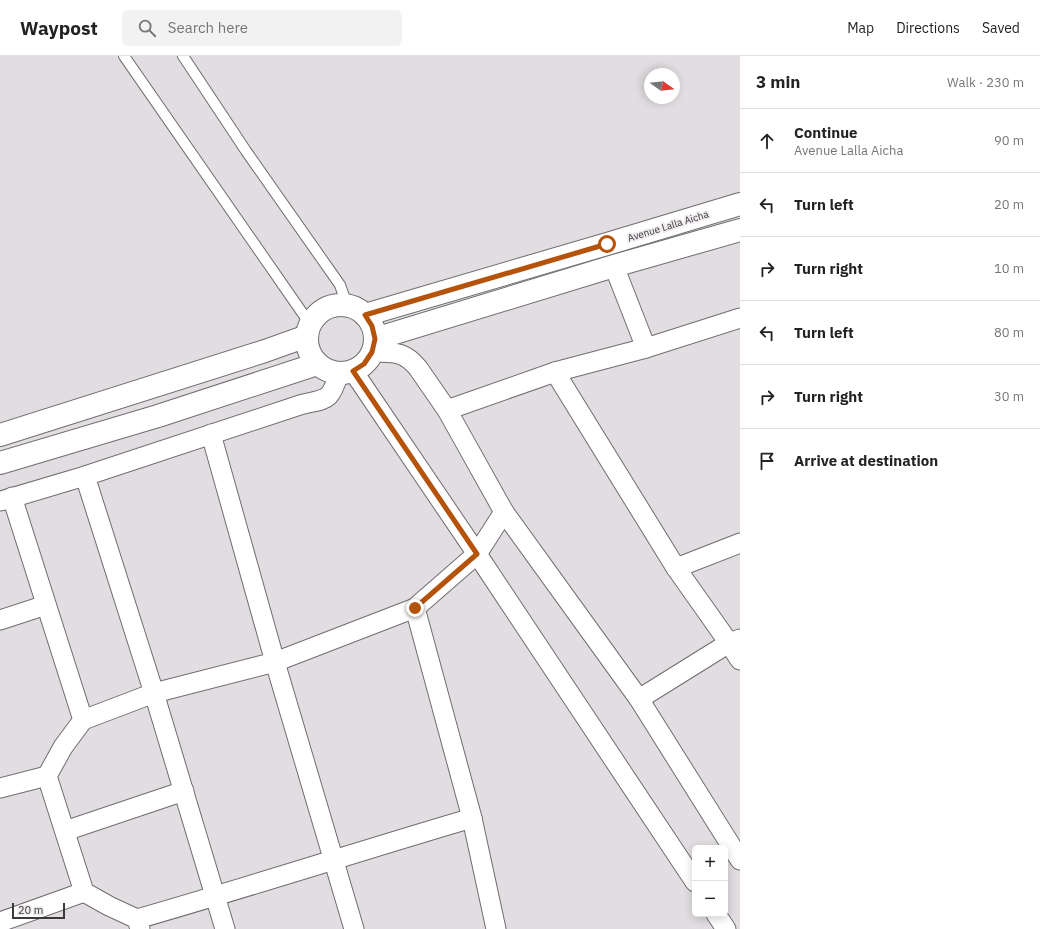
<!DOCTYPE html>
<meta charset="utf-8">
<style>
body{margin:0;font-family:"IBM Plex Sans",sans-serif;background:#f2f2f2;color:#222}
.controls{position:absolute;right:12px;bottom:12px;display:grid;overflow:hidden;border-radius:6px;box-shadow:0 2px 10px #0003}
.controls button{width:36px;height:36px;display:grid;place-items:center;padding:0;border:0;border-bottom:1px solid #e0e0e0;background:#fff;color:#222;font:20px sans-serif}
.compass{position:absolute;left:644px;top:12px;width:36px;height:36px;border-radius:50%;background:#fff;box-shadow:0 2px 10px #0003;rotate:104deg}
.scale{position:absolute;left:12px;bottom:10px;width:53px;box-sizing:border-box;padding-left:4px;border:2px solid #3b3a3b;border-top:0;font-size:11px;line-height:14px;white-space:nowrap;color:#3b3a3b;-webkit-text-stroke:3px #eeeaee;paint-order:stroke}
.stop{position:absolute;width:12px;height:12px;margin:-9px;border:3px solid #b45309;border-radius:50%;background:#fff}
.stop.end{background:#b45309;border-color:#fff;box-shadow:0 1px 4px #0008}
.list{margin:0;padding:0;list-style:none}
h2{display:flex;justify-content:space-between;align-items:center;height:52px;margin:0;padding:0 16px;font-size:17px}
h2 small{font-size:13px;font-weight:400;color:#767676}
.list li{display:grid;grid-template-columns:26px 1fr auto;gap:12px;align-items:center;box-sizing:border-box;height:64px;padding:0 16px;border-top:1px solid #e0e0e0}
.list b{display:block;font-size:15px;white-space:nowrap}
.list p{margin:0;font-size:13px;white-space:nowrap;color:#767676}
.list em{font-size:13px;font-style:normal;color:#767676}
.icon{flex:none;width:22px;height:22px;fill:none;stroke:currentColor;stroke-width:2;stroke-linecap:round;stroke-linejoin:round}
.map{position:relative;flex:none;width:740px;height:873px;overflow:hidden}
header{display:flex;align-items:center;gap:24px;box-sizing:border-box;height:56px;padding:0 20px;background:#fff;border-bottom:1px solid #e0e0e0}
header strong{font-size:19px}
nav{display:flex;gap:22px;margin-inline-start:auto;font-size:14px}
.search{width:280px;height:36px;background:#f2f2f2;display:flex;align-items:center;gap:10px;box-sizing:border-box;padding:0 14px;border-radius:6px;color:#767676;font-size:15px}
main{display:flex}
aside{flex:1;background:#fff}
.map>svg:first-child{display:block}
</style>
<header>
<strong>Waypost</strong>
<div class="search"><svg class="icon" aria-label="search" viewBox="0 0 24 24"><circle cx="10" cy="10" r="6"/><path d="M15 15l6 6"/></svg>Search here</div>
<nav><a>Map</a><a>Directions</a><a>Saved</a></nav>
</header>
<main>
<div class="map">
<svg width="740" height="873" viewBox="0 0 740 873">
<rect width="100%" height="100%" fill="#e1dde1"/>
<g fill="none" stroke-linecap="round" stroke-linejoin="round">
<g stroke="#706d71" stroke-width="12">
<g id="service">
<path d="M 124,0 L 310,268"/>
<path d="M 183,0 L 246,95 L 340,229 L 347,249"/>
</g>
</g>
<g stroke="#706d71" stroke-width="21">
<g id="minor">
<path d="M 614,210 L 646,292"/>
<path d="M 372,296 C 393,297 403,294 418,312 L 447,354 L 504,456 L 639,643 L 740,804"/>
<path d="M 353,315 L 477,498 L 695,826"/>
<path d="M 555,316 L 676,512 L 729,587 L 740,604"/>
<path d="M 447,354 L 555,316 L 646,292 L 740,262"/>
<path d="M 211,378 L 275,606 L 354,873"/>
<path d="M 85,420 L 154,637 L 225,873"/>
<path d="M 12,441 L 83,664 L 63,691 L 47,720 L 84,836 L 109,850 L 137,863 L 140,873"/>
<path d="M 1,445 L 85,420 L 300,349 C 328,342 330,346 339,317"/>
<path d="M 676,512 L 740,487"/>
<path d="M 415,552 L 472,762 L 496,873"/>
<path d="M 0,564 L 46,549"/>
<path d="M 639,643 L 729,587 L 740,583"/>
<path d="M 83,664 L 154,637 L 275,606 L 415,552 L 477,498 L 504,456"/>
<path d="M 0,732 L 47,720"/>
<path d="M 65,775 L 184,735"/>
<path d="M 716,858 L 726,873"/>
<path d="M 137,863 C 249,831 360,795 472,762"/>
<path d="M 0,866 L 84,836"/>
</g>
</g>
<g stroke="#706d71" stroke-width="24">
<g id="secondary">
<circle cx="341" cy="283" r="34"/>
<path d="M 365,259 L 607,188 L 740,148"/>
<path d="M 375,283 L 614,210 L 740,174"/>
<path d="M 0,379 L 265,295 L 307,280"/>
<path d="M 0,407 L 158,360 L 317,308"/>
</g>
</g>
<use href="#service" stroke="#fff" stroke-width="10"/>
<use href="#minor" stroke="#fff" stroke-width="19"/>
<use href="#secondary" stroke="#fff" stroke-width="22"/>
</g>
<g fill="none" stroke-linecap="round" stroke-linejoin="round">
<path stroke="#b45309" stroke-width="5" d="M 415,552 L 477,498 L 353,315 L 364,308 L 372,296 L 375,283 L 372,270 L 365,259 L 607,188"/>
</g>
<g text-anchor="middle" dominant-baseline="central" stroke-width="3.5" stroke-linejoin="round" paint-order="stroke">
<g font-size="10" fill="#3b3a3b" stroke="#eeeaee">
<text transform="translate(668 170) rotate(-17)">Avenue Lalla Aicha</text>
</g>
</g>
</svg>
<div class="controls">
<button>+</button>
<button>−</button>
</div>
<svg class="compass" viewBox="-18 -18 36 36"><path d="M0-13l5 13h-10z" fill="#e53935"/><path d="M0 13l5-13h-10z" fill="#767676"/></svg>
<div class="scale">20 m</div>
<div class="stop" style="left:607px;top:188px"></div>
<div class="stop end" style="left:415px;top:552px"></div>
</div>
<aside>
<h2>3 min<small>Walk · 230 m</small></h2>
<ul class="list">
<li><svg class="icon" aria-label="ahead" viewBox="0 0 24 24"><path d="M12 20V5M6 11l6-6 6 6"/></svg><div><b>Continue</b><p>Avenue Lalla Aicha</p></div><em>90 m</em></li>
<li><svg class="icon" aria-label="left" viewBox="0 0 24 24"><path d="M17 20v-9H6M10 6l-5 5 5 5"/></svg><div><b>Turn left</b></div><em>20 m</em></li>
<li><svg class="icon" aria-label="right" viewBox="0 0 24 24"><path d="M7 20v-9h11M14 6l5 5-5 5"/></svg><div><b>Turn right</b></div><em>10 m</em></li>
<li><svg class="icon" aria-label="left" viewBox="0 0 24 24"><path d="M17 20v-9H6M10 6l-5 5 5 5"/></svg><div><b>Turn left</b></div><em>80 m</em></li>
<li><svg class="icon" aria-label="right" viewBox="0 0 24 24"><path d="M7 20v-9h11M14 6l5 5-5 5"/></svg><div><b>Turn right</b></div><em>30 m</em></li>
<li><svg class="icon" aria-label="arrive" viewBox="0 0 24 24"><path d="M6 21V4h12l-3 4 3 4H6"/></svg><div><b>Arrive at destination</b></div></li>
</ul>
</aside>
</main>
